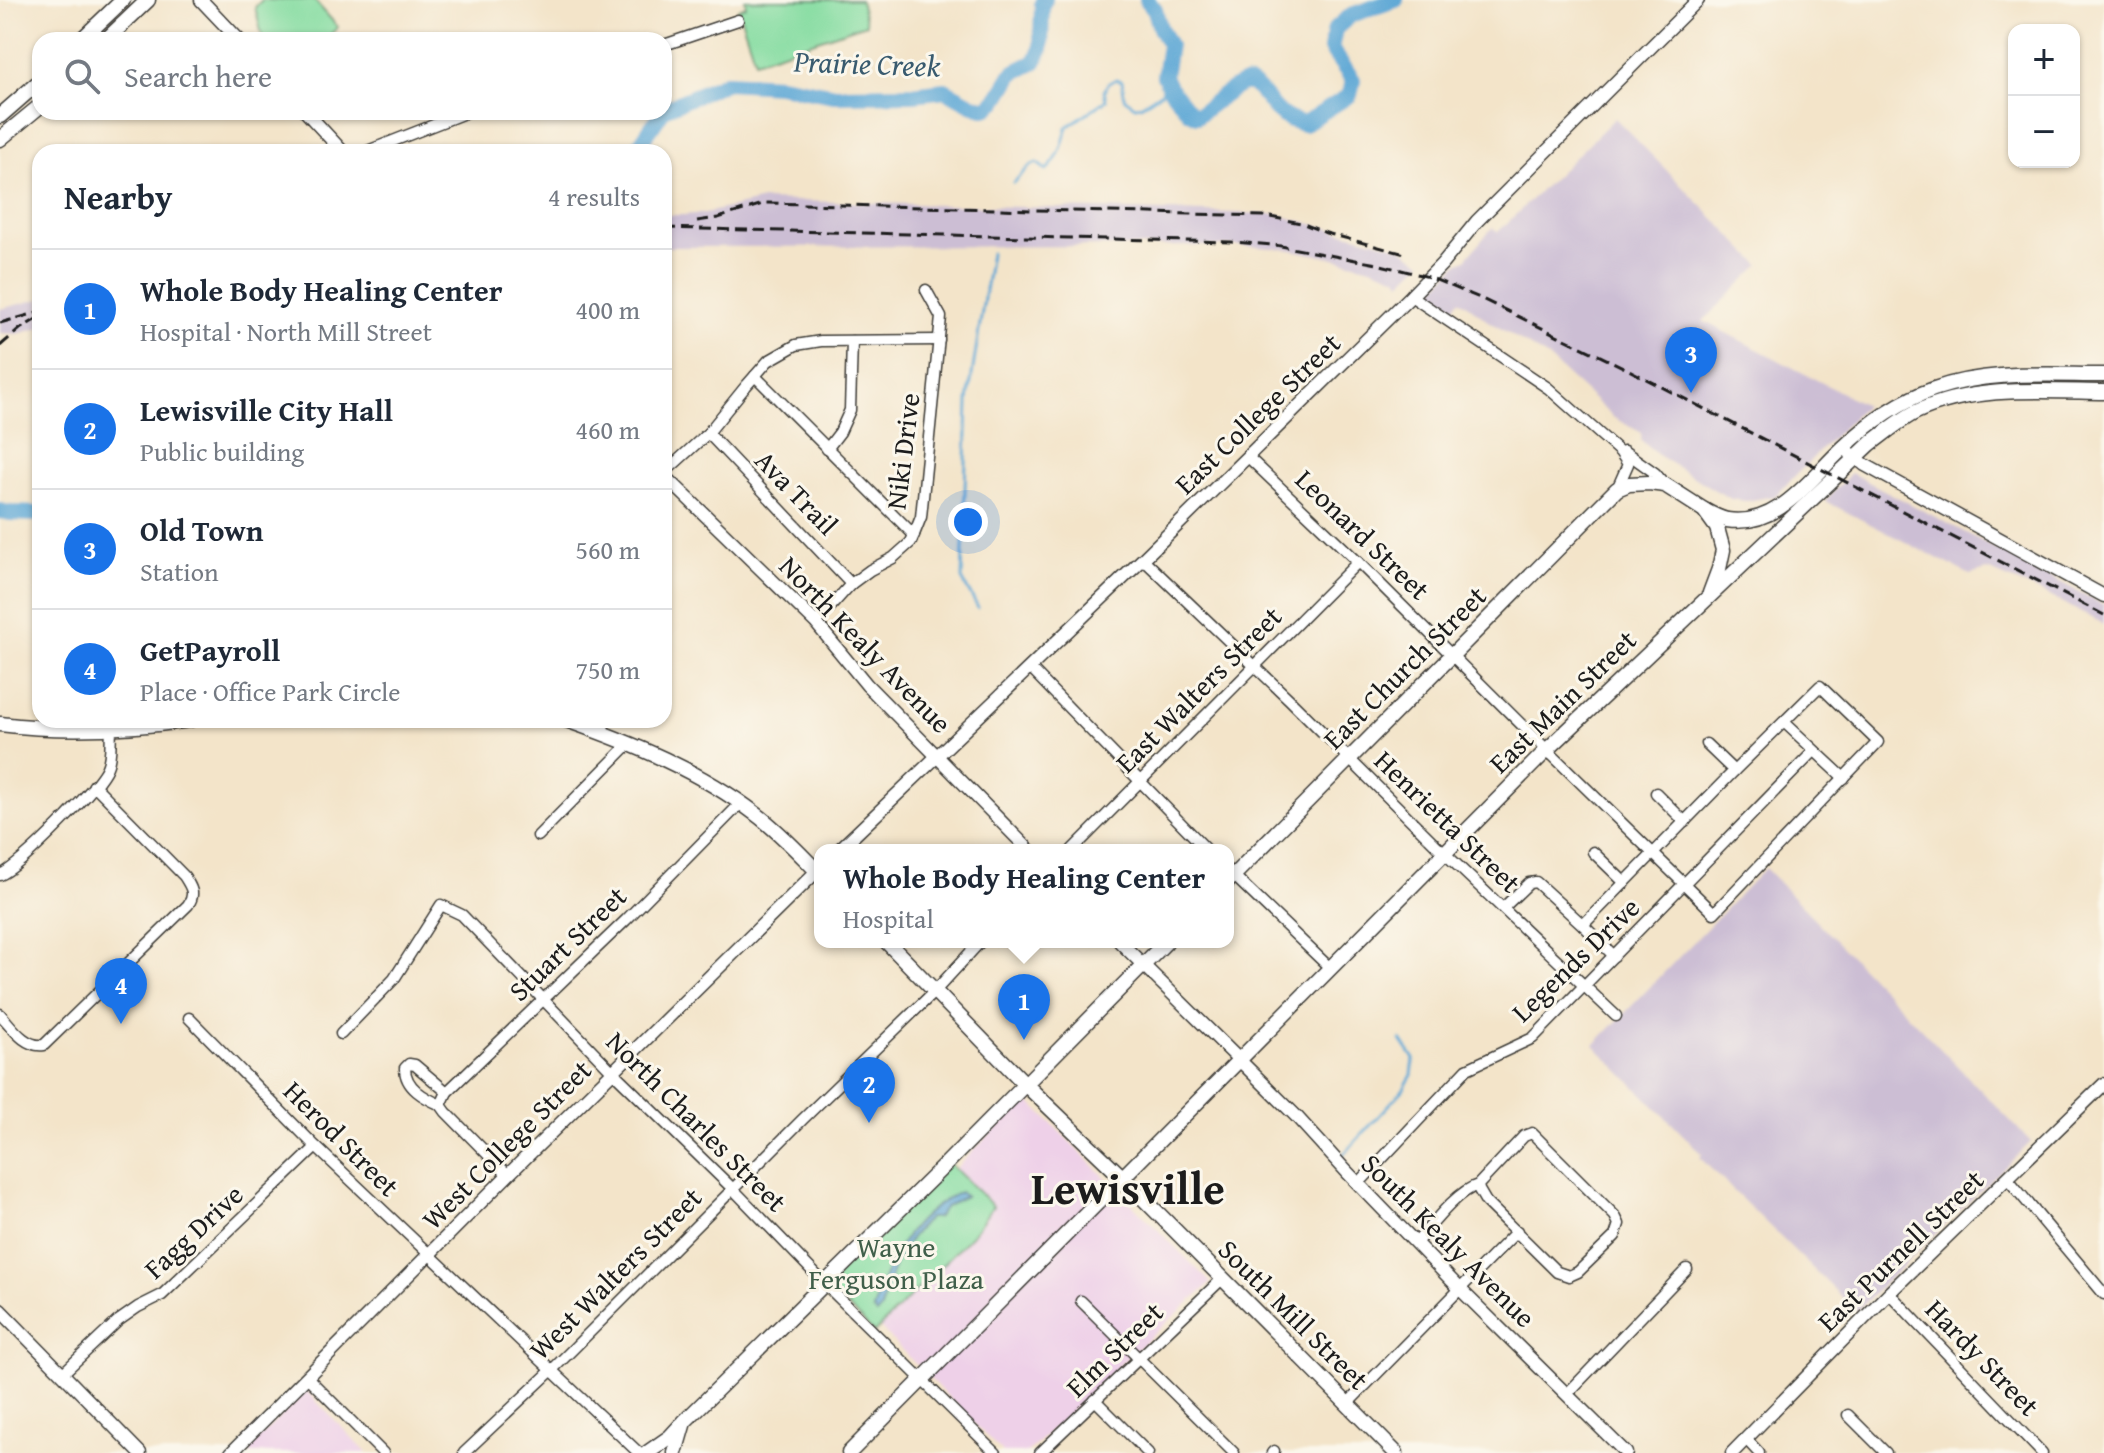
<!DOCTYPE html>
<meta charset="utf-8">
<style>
body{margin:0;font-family:"Gentium Book Plus",serif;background:#f2f2f3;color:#1f2937}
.controls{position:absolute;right:24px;top:24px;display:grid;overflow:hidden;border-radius:16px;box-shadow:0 2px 6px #0004}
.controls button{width:72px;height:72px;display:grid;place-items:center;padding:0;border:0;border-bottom:2px solid #e0e1e3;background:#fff;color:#1f2937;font:40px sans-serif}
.you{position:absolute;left:968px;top:522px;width:28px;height:28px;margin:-20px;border:6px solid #fff;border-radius:50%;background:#1a73e8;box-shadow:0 0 0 12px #1a73e833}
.badge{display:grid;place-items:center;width:52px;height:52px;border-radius:50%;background:#1a73e8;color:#fff;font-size:26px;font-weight:700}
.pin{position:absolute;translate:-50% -66px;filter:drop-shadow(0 2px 4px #0008)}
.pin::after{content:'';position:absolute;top:42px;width:28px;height:24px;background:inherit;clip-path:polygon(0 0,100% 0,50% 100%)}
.popup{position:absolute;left:814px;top:844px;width:420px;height:104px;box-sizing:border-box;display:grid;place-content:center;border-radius:16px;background:#fff;filter:drop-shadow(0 2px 6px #0005);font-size:26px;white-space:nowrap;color:#747a83}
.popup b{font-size:30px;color:#1f2937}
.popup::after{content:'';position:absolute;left:50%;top:100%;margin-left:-16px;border:16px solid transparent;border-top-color:#fff}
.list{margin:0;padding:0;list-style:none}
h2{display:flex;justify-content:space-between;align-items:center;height:104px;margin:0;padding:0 32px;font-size:34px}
h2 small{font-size:26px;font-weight:400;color:#747a83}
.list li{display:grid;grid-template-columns:52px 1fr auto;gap:24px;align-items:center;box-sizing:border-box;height:120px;padding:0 32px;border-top:2px solid #e0e1e3}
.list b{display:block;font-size:30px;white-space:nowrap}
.list p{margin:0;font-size:26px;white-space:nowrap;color:#747a83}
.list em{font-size:26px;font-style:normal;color:#747a83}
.icon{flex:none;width:44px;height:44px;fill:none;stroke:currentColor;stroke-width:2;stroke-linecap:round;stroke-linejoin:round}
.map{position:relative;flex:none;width:2104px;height:1453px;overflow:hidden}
.search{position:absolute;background:#fff;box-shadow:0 2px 6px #0004;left:32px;top:32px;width:640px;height:88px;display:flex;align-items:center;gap:20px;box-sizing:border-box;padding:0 28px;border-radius:24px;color:#747a83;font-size:30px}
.panel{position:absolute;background:#fff;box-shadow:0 2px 6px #0004;left:32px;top:144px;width:640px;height:584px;border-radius:24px}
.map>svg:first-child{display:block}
</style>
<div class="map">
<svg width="2104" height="1453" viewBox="0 0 2104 1453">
<rect width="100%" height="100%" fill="#fbf7ec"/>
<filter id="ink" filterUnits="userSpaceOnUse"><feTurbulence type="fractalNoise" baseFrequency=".0125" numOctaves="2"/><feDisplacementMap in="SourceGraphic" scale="16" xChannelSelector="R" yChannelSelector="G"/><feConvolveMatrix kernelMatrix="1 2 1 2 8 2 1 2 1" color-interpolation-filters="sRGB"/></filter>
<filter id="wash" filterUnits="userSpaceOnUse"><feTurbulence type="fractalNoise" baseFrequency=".006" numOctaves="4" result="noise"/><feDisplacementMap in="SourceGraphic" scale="32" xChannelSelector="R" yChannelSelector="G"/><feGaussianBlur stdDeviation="1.8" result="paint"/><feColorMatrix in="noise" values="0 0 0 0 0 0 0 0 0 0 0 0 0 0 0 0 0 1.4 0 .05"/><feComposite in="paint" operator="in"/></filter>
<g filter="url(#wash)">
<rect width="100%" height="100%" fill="#f3e4c9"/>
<g fill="#eed0e8">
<path d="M 1026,1098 L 1211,1283 L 1127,1358 L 1027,1453 L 1003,1453 L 839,1286 Z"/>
<path d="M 306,1391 L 367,1453 L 244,1453 Z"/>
</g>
<g fill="#ccbed4">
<path d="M 1615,118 L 1760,265 L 1703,321 L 1865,405 L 1775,496 L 1746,501 L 1731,499 L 1713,489 L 1659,456 L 1641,440 L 1642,433 L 1614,418 L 1548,358 L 1484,318 L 1467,304 L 1459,300 L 1452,311 L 1440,303 L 1435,296 L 1434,289 L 1458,263 L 1466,259 L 1492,228 L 1498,232 Z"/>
<path d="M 763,200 L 1275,214 L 1400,247 L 1422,262 L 1401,282 L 1398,277 L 1371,267 L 1334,258 L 1285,249 L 1244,246 L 664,247 L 664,215 L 684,215 L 705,213 Z"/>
<path d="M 40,299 L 40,328 L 17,334 L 0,333 L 0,309 Z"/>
<path d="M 1851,473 L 2104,605 L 2104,624 L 2039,591 L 1987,570 L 1970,575 L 1825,501 Z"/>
<path d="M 1765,868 L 2031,1142 L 1856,1311 L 1700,1158 L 1702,1154 L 1594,1045 Z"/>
</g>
<g fill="#84dca0" stroke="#507c5e" stroke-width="2">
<path d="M 262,0 L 314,0 L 338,27 L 325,40 L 263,40 L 255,7 Z"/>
<path d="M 745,0 L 860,0 L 866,24 L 755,61 L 738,9 L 746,6 Z"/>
<path d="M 948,1162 L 993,1206 L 972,1235 L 874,1333 L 825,1284 Z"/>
</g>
<path fill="#5da7d5" stroke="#3c6278" stroke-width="2" d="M 960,1192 L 965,1196 L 944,1208 L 937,1218 L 929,1218 C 899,1245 891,1272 881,1309 L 877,1314 L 873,1310 C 887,1259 910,1216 960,1192 Z"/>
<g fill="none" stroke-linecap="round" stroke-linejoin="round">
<g stroke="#5da7d5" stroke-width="3">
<path d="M 1013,183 L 1030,166 L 1037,163 L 1046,170 C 1059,161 1064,141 1067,127 L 1106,100 L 1104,91 L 1109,83 L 1116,79 L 1122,81 L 1125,99 L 1135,106 L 1142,105 L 1169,87"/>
<path d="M 978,608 L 962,579 L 968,401 L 991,253"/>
<path d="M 1341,1157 L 1403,1090 L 1412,1075 L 1414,1059 L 1401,1040"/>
</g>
<g stroke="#5da7d5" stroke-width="16">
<path d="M 1147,0 L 1155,10 L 1160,28 L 1169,45 L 1164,76 L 1169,87 L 1189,112 L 1197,116 C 1210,106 1224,94 1238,86 C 1256,76 1265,100 1276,110 C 1284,118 1293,121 1304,124 L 1350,95 L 1353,80 L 1331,49 L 1335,29 L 1351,15 L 1396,0"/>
<path d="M 664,109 L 727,82 L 779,85 L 835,95 L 913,94 L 945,90 L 971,104 L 985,109 L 996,101 L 1013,73 L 1035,62 L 1041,49 L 1042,3 L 1045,0"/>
<path d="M 635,152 L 662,112"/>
<path d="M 0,511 L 10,513 L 40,514"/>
</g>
</g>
</g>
<g filter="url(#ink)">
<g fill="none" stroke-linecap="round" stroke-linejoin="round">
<g stroke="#3c3a36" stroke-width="13">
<g id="minor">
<path d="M 664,45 L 738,20"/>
<path d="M 365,152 L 467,112"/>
<path d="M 1411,296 L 1548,388 L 1620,452 L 1628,464 L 1617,489"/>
<path d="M 755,376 L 914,535"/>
<path d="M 708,433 L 851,584"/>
<path d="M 827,449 L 840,432 L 850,410 L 852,341"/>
<path d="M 1624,451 L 1655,473 L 1665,485"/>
<path d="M 1247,456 L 1358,562 L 1547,750 L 1714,913 L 1878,742 L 1820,686 L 1734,771"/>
<path d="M 664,473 L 708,433 L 746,386 L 768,361 L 796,345 L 821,341 L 939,340"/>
<path d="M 1143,559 L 1289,699 L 1437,846 L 1616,1016"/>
<path d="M 816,623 L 851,584 L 870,570 L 893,558 L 911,542 L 921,517 L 941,317 L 926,290"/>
<path d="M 1030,668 L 1207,850"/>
<path d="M 1784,722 L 1844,778"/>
<path d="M 603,733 L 604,720"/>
<path d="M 1656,793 L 1685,822"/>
<path d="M 538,836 L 629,744"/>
<path d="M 1072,850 L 1358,562"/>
<path d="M 1593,852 L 1625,883"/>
<path d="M 1228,870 L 1329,967"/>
<path d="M 0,875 C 19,868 100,786 107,767 C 112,756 110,741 111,729"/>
<path d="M 1503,908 L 1529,883 L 1536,882 L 1583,925 L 1734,771 L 1706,744"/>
<path d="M 1583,925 L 1614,956"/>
<path d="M 0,1014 C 12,1027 25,1048 44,1045 L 188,905 C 196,894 191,887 184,876 L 94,785"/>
<path d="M 189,1018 L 316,1147 L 639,1453"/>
<path d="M 341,1034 L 394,979 L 441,905 L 462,915 L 613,1072 L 733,1189 L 825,1284 L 996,1453"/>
<path d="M 441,1105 C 425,1098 405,1088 405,1068 L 409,1064 L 415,1065 L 447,1092"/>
<path d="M 508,1175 L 446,1112 L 441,1105 L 447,1092 L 626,920 L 741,803"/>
<path d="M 2008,1179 L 2104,1294"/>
<path d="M 1358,1184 L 1467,1069 L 1533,1038 L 1814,751"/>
<path d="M 1416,1243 C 1431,1226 1457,1191 1478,1185 L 1524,1136 L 1532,1133 L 1615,1216 L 1619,1224 L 1615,1236 L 1578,1272 L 1569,1276 L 1557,1272 L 1486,1202 L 1479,1190 L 1478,1185"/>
<path d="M 1889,1293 L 2042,1453"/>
<path d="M 1081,1301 L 1234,1453"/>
<path d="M 62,1374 L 118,1321 L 138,1307 L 162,1295 L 316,1147"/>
<path d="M 307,1377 L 383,1453"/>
<path d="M 1567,1394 L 1687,1269"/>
<path d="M 1095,1400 L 1148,1453"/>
<path d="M 1347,1404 L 1517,1231"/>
<path d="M 1848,1415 L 1886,1453"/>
<path d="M 1746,1439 L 1759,1453"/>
<path d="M 464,1453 L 552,1370 L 803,1119 L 935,991 L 980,942"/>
<path d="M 1040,1453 L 1222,1279"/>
<path d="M 1272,1453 L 1274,1451"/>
</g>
</g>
<g stroke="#3c3a36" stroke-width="15">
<g id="tertiary">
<path d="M 201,0 L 239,40"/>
<path d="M 306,112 L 343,152"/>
<path d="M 1843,447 L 1865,465 L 2104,596"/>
<path d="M 664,475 L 816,623 L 867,685 L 1029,850"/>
<path d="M 839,850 L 1143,559 L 1411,296 L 1442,264 L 1477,221 L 1698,0"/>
<path d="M 1120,942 L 1296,1116 L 1347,1172 L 1461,1290 L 1626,1453"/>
<path d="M 0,1310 L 140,1453"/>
<path d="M 231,1453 L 508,1175 L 820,868"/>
<path d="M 1732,1453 L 1889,1293 L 2104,1084"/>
</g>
</g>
<g stroke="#3c3a36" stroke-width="17">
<g id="secondary">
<path d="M 81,40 L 123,0"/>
<path d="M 106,40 L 148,0"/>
<path d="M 0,116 L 40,81"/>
<path d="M 0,139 L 40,106"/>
<path d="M 1704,510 C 1711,514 1719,518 1727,520 C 1777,528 1810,479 1842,449 C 1868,424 1899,401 1934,389 C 1988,370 2047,375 2104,375"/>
<path d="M 566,720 C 632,743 700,771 756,814 C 779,831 800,854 820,874"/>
<path d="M 0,724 C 64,732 126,729 190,720"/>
<path d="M 1228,881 L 1617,489 L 1629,484 L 1649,483 L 1665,485 L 1704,510 L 1717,528 L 1723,550 L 1719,569 L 1710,593"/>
<path d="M 887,942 L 1025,1084 L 1122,1177 L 1396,1453"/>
<path d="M 647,1453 L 670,1437 L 681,1425"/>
<path d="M 675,1453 L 684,1422 L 948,1162 L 1166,942"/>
<path d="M 849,1453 L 1547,750 L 1870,444 C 1885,433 1900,420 1916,412 C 1973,385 2042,391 2104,392"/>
</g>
</g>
<use href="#minor" stroke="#fff" stroke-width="10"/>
<use href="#tertiary" stroke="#fff" stroke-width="12"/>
<use href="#secondary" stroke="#fff" stroke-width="14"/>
<g stroke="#1c1c1c" stroke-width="3" stroke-dasharray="12 6" stroke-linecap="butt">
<path d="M 697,221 L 718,218 L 766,203 L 1265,216 L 1301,223 L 1326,233 L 1405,254"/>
<path d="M 664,228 L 1231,242 L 1275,245 L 1377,264 L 1429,277 L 1482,299 L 1627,369 L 2104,615"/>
<path d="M 0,323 L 36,313"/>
<path d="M 0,346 L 20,329 L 40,317"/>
</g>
</g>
</g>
<g text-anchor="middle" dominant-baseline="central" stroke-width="6" stroke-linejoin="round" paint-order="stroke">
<g font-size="28" fill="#1c1c1c" stroke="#fbf7ec">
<text transform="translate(1257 413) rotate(-44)">East College Street</text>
<text transform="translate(902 451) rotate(-83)">Niki Drive</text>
<text transform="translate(797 492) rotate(46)">Ava Trail</text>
<text transform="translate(1363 534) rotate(44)">Leonard Street</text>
<text transform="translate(866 644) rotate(46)">North Kealy Avenue</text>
<text transform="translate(1404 667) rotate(-45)">East Church Street</text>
<text transform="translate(1198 689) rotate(-45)">East Walters Street</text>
<text transform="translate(1562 701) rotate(-44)">East Main Street</text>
<text transform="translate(1448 821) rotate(44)">Henrietta Street</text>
<text transform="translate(567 943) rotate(-44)">Stuart Street</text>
<text transform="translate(1575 959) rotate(-44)">Legends Drive</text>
<text transform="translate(697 1121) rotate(45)">North Charles Street</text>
<text transform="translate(342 1138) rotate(45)">Herod Street</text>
<text transform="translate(506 1144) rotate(-45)">West College Street</text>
<text transform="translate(193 1231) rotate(-43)">Fagg Drive</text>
<text transform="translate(1449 1240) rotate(45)">South Kealy Avenue</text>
<text transform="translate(1900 1250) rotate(-44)">East Purnell Street</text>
<text transform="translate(615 1273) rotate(-45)">West Walters Street</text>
<text transform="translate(1294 1314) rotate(45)">South Mill Street</text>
<text transform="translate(1114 1349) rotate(-44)">Elm Street</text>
<text transform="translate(1983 1357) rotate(46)">Hardy Street</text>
</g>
<g font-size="28" fill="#405f4a" stroke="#fbf7ec">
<text x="896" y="1246">Wayne<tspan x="896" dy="32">Ferguson Plaza</tspan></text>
</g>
<g font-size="30" font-style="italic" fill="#395b6f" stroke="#fbf7ec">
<text transform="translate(867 63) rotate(2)">Prairie Creek</text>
</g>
<g font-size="44" font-weight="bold" fill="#1c1c1c" stroke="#fbf7ec">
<text x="1128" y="1188">Lewisville</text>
</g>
</g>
</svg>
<div class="controls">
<button>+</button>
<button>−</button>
</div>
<div class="you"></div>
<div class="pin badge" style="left:1024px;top:1040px">1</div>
<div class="popup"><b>Whole Body Healing Center</b>Hospital</div>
<div class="pin badge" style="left:869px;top:1123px">2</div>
<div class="pin badge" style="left:1691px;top:393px">3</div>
<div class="pin badge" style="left:121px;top:1024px">4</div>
<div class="search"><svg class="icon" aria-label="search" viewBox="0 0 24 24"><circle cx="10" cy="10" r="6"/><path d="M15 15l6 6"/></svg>Search here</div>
<section class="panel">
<h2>Nearby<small>4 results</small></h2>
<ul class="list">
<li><span class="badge">1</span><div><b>Whole Body Healing Center</b><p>Hospital · North Mill Street</p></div><em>400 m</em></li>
<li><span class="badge">2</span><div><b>Lewisville City Hall</b><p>Public building</p></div><em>460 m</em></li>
<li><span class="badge">3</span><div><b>Old Town</b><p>Station</p></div><em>560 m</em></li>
<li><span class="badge">4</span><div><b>GetPayroll</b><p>Place · Office Park Circle</p></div><em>750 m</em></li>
</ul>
</section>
</div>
